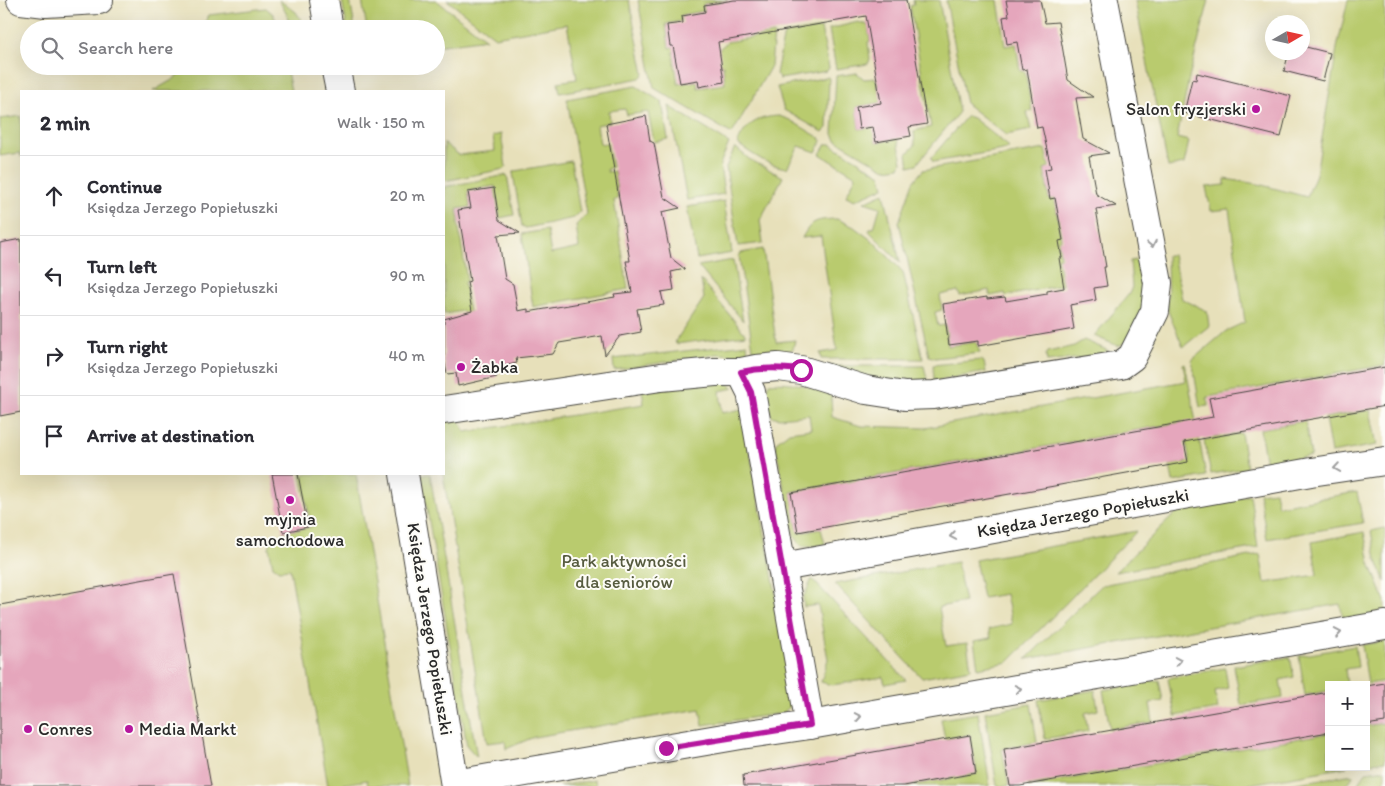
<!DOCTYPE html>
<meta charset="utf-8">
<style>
body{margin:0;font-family:Itim,sans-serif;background:#f2f2f3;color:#2b2b33}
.controls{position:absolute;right:15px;bottom:15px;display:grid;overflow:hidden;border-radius:0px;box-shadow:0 5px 20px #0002}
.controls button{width:45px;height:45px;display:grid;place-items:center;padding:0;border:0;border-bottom:1px solid #e1e1e2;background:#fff;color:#2b2b33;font:25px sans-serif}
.compass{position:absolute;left:1265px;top:15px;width:45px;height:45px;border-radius:50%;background:#fff;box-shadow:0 5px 20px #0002;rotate:81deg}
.stop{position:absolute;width:15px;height:15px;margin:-11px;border:4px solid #b5179e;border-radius:50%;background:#fff}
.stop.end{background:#b5179e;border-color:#fff;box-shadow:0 1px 5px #0008}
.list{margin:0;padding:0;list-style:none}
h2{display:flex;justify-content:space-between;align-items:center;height:65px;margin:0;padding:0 20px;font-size:21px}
h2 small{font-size:16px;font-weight:400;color:#7c7c81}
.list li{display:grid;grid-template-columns:32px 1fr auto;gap:15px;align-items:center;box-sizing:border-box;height:80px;padding:0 20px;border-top:1px solid #e1e1e2}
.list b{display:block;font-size:19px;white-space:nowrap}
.list p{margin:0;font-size:16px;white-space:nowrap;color:#7c7c81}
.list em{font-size:16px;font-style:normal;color:#7c7c81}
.icon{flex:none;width:28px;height:28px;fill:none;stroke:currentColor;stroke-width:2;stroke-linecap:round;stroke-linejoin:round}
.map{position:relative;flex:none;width:1385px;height:786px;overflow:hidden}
.search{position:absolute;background:#fff;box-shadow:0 5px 20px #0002;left:20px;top:20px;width:425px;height:55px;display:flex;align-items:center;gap:12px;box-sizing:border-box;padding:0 18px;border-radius:28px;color:#7c7c81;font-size:19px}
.panel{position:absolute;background:#fff;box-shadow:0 5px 20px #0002;left:20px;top:90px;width:425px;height:385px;border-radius:0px}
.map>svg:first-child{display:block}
</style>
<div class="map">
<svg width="1385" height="786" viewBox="0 0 1385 786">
<rect width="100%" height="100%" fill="#fdfcf7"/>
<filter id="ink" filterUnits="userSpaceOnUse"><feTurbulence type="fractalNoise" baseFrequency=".02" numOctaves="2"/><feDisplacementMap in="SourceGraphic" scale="10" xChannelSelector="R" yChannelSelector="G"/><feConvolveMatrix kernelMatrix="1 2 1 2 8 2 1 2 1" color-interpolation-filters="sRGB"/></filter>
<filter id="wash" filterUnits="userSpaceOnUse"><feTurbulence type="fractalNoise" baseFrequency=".0096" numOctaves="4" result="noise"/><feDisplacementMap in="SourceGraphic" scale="20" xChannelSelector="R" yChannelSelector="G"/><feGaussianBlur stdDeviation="1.12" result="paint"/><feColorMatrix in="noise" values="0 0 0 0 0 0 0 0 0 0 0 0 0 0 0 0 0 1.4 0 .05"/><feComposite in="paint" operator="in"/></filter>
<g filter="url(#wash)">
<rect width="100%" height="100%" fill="#e7e0ba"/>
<g fill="#b9cb6e" stroke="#727b4c">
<path d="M 279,0 L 296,12 L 307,29 L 290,29 L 287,15 Z"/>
<path d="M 342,0 L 350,0 L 355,29 L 347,29 Z"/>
<path d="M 362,0 L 436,0 L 486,39 L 436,46 L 436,29 L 367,29 Z"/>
<path d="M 447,0 L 629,0 L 644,74 L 640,78 L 560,93 L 558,82 L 577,79 L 567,24 L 495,37 Z"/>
<path d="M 638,0 L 728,0 L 703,4 L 704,11 L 681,15 L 681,21 L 666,24 L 669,48 L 674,47 L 675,51 L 673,52 L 678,84 L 697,81 L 698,88 L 725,84 L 723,65 L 720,66 L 717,51 L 727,42 L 774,34 L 771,66 L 732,134 L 654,88 Z"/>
<path d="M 913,0 L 939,0 L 959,112 L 917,164 L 909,166 L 907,154 L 915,145 L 914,131 L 931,127 L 910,6 L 914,5 Z"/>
<path d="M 946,0 L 998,0 L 1005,46 L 1016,44 L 1020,71 L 1025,71 L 1032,111 L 1027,112 L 1031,130 L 1006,135 L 966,104 Z"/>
<path d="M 1135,0 L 1209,0 L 1189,78 L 1177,138 L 1189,141 L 1184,164 L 1168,167 Z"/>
<path d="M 1348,0 L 1385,0 L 1385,365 L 1207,397 L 1208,406 L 1200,407 L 1192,360 L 1226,331 L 1245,322 L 1229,209 L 1211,211 L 1206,187 L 1225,185 L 1225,179 L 1258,184 L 1307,197 L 1316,174 L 1337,48 Z"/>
<path d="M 266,8 L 273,14 L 280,29 L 201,29 L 209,15 Z"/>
<path d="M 858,22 L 868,25 L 870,41 L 868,42 L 870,59 L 868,64 L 836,69 L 829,29 Z"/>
<path d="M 821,28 L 829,68 L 827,71 L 780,79 L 776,74 L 784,34 Z"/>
<path d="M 185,66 L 286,66 L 291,91 L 153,91 L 174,79 Z"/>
<path d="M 857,73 L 864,79 L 876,78 L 879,93 L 883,92 L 885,102 L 856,107 L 859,129 L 874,127 L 876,142 L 898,139 L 902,162 L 900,167 L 885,169 L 836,140 L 833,134 L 836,76 Z"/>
<path d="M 828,77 L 829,79 L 827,128 L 823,132 L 784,110 L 777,87 Z"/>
<path d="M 636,86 L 662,102 L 668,139 L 654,142 L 648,112 L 627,115 L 625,109 L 609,111 L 610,122 L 597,125 L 600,144 L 607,143 L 612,167 L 607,169 L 607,172 L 614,171 L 618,199 L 614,200 L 628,289 L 533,307 L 522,234 L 547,230 L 551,254 L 579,248 L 576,225 L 587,214 L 567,99 Z"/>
<path d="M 669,106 L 729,143 L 720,164 L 724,194 L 687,200 Z"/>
<path d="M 21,116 L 21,157 L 20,153 L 0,156 L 0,119 Z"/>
<path d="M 779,116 L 790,120 L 820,138 L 822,141 L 816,152 L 799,146 L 787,168 C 769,166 754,155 739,145 L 738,142 C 747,123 758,117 779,116 Z"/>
<path d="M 967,116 L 973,118 L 1008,146 L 1008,149 L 933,162 L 931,158 Z"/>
<path d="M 501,134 L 506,167 L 504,169 L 444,181 L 444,143 L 459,155 L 495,151 L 493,136 Z"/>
<path d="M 826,144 L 831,144 L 881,175 L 884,187 L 855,200 L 846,196 L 856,176 L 820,154 Z"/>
<path d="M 735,147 L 749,159 L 783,177 L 760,220 L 763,243 L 738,246 L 726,167 Z"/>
<path d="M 1045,149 L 1049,167 L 1044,169 L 1049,199 L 1055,199 L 1061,239 L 1058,240 L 1060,257 L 1057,258 L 1062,285 L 1006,296 L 1005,293 L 990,296 L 989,290 L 960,296 L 958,291 L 940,295 L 942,310 L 935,312 L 938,326 L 945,325 L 948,346 L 976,342 L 980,353 L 935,358 L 929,356 L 899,222 L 913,182 L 923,170 Z"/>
<path d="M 571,161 L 580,212 L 574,218 L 526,228 L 522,226 L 513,173 L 515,171 Z"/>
<path d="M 507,175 L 514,215 L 500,218 L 495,186 L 468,191 L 470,207 L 457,209 L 459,222 L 458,222 L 467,281 L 464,282 L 470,318 L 465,318 L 463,311 L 444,314 L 444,187 Z"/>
<path d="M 884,193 L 900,262 L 869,231 L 870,228 L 874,228 L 880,207 L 864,202 Z"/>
<path d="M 724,201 L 732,253 L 697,259 L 687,207 Z"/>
<path d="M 837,219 L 854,227 L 874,242 L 903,272 L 923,359 L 821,359 L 820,353 L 837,350 L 821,236 L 802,238 C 812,219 817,220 837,219 Z"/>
<path d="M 763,249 L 776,342 L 795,340 L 793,349 L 780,355 L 754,356 L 739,256 L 741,253 Z"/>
<path d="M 1167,255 L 1173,255 L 1182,299 L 1207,311 L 1209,326 L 1183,347 L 1168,311 Z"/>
<path d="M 1143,259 L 1146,275 L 1145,303 L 1125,343 L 1118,346 L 1094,336 L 1129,294 L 1132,287 L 1130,261 Z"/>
<path d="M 733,260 L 743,321 L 698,266 Z"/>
<path d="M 701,280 L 746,335 L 676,344 L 675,342 L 704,298 Z"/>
<path d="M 1084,340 L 1109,351 L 1090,357 L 1047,362 L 1046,355 L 1048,352 L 1074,346 Z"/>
<path d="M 747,344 L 748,356 L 717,354 L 614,370 L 613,359 Z"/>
<path d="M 981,360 L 984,362 L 986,372 L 934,381 L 933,365 Z"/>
<path d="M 1185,363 L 1206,476 L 1173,482 L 1170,465 L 1190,462 L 1182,422 L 791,492 L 798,533 L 821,529 L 825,544 L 815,546 L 802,546 L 794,536 L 775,443 L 789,432 L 811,429 L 809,415 L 779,418 L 771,416 L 766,390 L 769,383 C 793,380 809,387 831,394 L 832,417 L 861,426 L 925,428 L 1186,381 L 1183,364 Z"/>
<path d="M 827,366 L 924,366 L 929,387 L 859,376 Z"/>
<path d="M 724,381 L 734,388 L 720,391 L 722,413 L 742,409 L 795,698 L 784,713 L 703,725 L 700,709 L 534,737 L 506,749 L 505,741 L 487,743 L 443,474 L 444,420 L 459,418 L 465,432 L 644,404 L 642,389 Z"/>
<path d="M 1370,410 L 1377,445 L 1331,453 L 1325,418 Z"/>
<path d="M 1305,421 L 1311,456 L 1266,464 L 1260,429 Z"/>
<path d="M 1241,433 L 1247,468 L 1211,474 L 1204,440 Z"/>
<path d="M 301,474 L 356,474 L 408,786 L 368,786 L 367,780 L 344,784 L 344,786 L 328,786 L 290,569 L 279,570 L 273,566 L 269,547 L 273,538 L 284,536 L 283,532 L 311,527 Z"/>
<path d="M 421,474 L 430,474 L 477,757 L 467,746 Z"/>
<path d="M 1275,491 L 1278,506 L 1357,492 L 1363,523 L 1267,539 L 1259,493 Z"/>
<path d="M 1250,495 L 1258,547 L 1115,572 L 1181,508 Z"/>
<path d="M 1385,528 L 1385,582 L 1376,559 L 1371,531 Z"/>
<path d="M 1137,531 L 1008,662 L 978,668 L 974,641 L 991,638 L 989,629 L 1012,624 L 1006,594 L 983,598 L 975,560 Z"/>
<path d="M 1364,532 L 1370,563 L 1385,601 L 1385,614 L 1344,623 L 1340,604 L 1026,659 L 1102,585 L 1260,554 L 1265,583 L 1317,575 L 1312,542 Z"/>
<path d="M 957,562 L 965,602 L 939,607 L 946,646 L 967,643 L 971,669 L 922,678 L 835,584 Z"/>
<path d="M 812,579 L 906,680 L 885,684 L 883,677 L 832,685 L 821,682 L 828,659 L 818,605 L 804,607 L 803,598 Z"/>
<path d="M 1385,641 L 1385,681 L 1368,684 L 1362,645 Z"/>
<path d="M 1355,646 L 1358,667 L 1345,669 L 1347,685 L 1329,685 L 1329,691 L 1305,695 L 1299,656 Z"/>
<path d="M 1290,657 L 1294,677 L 1280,680 L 1283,698 L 1241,705 L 1234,666 Z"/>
<path d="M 1225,668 L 1228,688 L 1215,691 L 1218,709 L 1175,716 L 1168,678 Z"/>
<path d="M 1159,680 L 1163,701 L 1150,703 L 1153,722 L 1110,729 L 1103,690 Z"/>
<path d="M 1095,690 L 1098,710 L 1085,713 L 1088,731 L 1045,739 L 1038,700 Z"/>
<path d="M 1031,704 L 1037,742 L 1002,749 L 1009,786 L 997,786 L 985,712 Z"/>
<path d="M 978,713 L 990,786 L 907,786 L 977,774 L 970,735 L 945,739 L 941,719 Z"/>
<path d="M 1385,723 L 1385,761 L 1366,764 L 1366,726 Z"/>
<path d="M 1329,733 L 1329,767 L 1347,767 L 1239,786 L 1028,786 Z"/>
<path d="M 1385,769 L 1385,786 L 1356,786 L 1366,772 Z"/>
<path d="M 1353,774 L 1354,775 L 1346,786 L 1280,786 Z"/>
<path d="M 595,780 L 596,786 L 559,786 Z"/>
</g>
<g id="blocks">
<g fill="#e5a6bc">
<path d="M 734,0 L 906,0 L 927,124 L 909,127 L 911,136 L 876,142 L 873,127 L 859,129 L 856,107 L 881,103 L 866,16 L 718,42 L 724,82 L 699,87 L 698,80 L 680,83 L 673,46 L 670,46 L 667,25 L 683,23 L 682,16 L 705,12 L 704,5 Z"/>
<path d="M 1006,0 L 1040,0 L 1045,23 L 1058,22 L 1068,80 L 1093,97 L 1076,98 L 1083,139 L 1109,153 L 1089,156 L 1096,194 L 1116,206 L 1096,209 L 1106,267 L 1104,267 L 1107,286 L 1094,288 L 1096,300 L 1070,305 L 1074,329 L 978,346 L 978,341 L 949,345 L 943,304 L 987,297 L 987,299 L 1005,297 L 1006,301 L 1047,294 L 1047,291 L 1064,288 L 1059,258 L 1062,258 L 1059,241 L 1063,240 L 1055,198 L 1050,199 L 1045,169 L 1051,168 L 1042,127 L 1037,128 L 1027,69 L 1022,70 L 1017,42 L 1007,44 L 1003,17 L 1009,16 Z"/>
<path d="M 1302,46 L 1330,53 L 1323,81 L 1284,71 L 1289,52 L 1302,52 Z"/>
<path d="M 1197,73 L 1291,96 L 1281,137 L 1184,113 L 1192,79 L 1196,80 Z"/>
<path d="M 646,116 L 650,141 L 654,143 L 664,197 L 680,208 L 662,212 L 671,258 L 685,269 L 671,272 L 674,290 L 661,292 L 664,305 L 637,309 L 641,332 L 620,336 L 605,355 L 602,336 L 559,343 L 553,354 L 516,358 L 517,363 L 495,368 L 497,377 L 458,386 L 456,373 L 447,374 L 444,360 L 444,319 L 472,311 L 467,282 L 470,281 L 458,210 L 471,208 L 468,192 L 494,188 L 499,220 L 520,233 L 498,235 L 505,279 L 513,284 L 518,311 L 528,309 L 528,312 L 615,297 L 614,294 L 632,292 L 626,261 L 630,261 L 606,124 Z"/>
<path d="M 21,239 L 21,412 L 0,416 L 0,243 Z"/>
<path d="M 1385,367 L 1385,406 L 1184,442 L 1188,462 L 798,532 L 791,493 L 1213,417 L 1209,398 Z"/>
<path d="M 272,474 L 298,474 L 308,527 L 283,532 Z"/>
<path d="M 174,574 L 211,786 L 0,786 L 0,605 Z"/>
<path d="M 1385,683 L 1385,722 L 1366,725 L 1366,686 Z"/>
<path d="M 1329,692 L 1329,732 L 1020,786 L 1010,786 L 1004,749 Z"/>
<path d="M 970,735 L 976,773 L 904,786 L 744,786 L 743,775 Z"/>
</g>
</g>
</g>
<g filter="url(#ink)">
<use href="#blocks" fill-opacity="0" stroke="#474640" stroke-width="1"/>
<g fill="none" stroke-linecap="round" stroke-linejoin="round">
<g stroke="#474640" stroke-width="30">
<g id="minor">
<path d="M 21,0 L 46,3 L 99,0"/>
<path d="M 324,0 L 329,29"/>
<path d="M 335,66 L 340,91"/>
<path d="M 741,372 L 751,392 L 810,725"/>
<path d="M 444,410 L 661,377 L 715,372 L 741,372 L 756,369 L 778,367 L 801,370 L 866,390 L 905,396 L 934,395 L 1121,365 L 1132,357 L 1155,311 L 1158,283 L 1104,0"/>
<path d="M 404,474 L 455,786"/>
<path d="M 782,567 L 1311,472 L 1385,461"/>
<path d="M 455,784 L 741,735 L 810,725 L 1385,625"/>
</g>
</g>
<use href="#minor" stroke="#fff" stroke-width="28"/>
</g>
<defs><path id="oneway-chevron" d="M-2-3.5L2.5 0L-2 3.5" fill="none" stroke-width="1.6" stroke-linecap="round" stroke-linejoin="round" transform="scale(1.25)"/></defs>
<g stroke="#a0a0a0">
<use href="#oneway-chevron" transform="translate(1152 244) rotate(79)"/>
<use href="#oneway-chevron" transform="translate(1337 468) rotate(171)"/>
<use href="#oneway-chevron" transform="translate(953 536) rotate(170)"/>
<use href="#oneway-chevron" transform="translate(1338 633) rotate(-10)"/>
<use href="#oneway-chevron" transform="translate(1178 661) rotate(-10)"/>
<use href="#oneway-chevron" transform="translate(1018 689) rotate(-10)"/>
<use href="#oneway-chevron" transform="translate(858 717) rotate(-10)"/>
</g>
</g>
<g fill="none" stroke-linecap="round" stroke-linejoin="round" filter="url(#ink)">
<path stroke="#b5179e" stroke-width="6" d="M 666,748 L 810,725 L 751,392 L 741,372 C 762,367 780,368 801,370"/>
</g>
<g fill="#b5179e" stroke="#fdfcf7" stroke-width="2">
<circle cx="1256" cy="109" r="5"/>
<circle cx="461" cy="367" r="5"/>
<circle cx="290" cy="500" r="5"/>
<circle cx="28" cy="729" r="5"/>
<circle cx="129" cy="729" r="5"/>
</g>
<g text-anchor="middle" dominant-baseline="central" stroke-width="4" stroke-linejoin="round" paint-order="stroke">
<g font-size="18" fill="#2b2b2b" stroke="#fdfcf7" text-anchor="start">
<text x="1246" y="109" text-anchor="end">Salon fryzjerski</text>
<text x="471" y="367">Żabka</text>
<text x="290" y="519" text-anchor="middle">myjnia<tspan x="290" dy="21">samochodowa</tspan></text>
<text x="38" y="729">Conres</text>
<text x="139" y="729">Media Markt</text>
</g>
<g font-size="18" fill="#2b2b2b" stroke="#fdfcf7">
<text transform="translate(1083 513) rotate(-10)">Księdza Jerzego Popiełuszki</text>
<text transform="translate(430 629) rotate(81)">Księdza Jerzego Popiełuszki</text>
</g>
<g font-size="18" fill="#565b3f" stroke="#fdfcf7">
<text x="624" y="561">Park aktywności<tspan x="624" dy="21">dla seniorów</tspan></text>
</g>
</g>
</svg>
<div class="controls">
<button>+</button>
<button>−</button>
</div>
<svg class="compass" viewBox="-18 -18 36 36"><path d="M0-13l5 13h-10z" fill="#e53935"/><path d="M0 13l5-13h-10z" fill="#7c7c81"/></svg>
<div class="stop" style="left:801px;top:370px"></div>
<div class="stop end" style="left:666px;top:748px"></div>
<div class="search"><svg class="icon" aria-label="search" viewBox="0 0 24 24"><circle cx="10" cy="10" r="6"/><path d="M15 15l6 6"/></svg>Search here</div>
<section class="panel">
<h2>2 min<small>Walk · 150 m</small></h2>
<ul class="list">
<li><svg class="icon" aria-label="ahead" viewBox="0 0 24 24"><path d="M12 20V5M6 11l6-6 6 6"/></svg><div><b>Continue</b><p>Księdza Jerzego Popiełuszki</p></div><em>20 m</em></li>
<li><svg class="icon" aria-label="left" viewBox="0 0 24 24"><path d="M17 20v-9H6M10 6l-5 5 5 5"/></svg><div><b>Turn left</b><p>Księdza Jerzego Popiełuszki</p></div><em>90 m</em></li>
<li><svg class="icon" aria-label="right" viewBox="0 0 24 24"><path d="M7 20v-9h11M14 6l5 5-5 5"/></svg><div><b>Turn right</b><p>Księdza Jerzego Popiełuszki</p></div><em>40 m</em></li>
<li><svg class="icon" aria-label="arrive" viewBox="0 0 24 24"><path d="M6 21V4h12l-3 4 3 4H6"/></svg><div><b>Arrive at destination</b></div></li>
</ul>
</section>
</div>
